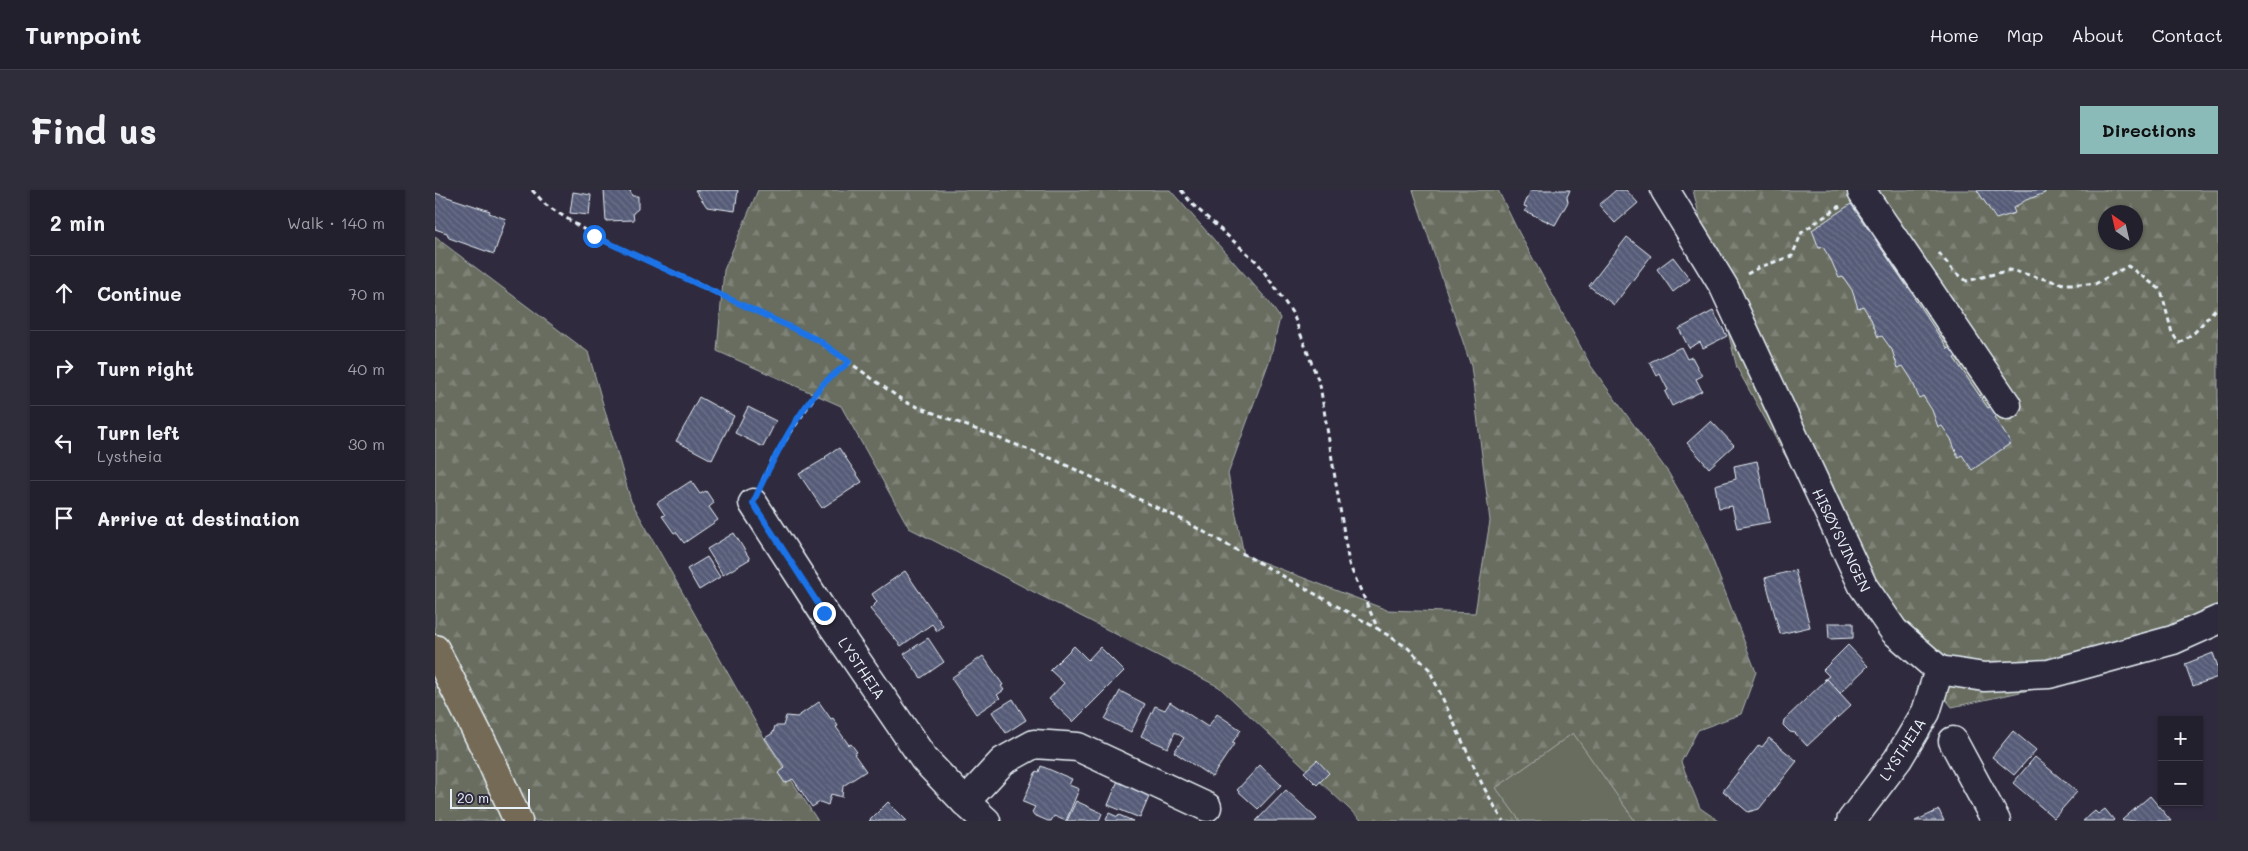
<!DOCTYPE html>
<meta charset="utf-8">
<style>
body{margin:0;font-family:Mali,sans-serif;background:#2f2d3a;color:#f1f3f6}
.controls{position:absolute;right:15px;bottom:15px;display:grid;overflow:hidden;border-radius:0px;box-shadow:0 1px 4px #0004}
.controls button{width:45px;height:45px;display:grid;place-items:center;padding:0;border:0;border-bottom:1px solid #403e4a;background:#23202e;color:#f1f3f6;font:25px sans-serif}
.compass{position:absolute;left:1663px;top:15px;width:45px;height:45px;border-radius:50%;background:#23202e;box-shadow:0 1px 4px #0004;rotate:326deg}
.scale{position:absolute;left:15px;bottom:12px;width:80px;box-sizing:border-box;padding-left:5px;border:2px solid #e8f1f8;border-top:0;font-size:14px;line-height:18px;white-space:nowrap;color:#e8f1f8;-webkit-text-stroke:4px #2f2a3d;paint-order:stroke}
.stop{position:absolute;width:15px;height:15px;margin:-11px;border:4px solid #1a73e8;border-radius:50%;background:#fff}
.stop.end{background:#1a73e8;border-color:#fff;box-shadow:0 1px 5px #0008}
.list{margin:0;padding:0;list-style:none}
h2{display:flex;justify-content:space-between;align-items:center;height:65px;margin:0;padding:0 20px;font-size:21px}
h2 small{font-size:16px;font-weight:400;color:#a3a3aa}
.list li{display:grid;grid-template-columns:32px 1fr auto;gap:15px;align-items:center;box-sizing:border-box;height:75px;padding:0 20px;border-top:1px solid #403e4a}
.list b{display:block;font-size:19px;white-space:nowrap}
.list p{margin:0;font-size:16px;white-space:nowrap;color:#a3a3aa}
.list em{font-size:16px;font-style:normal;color:#a3a3aa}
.icon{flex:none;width:28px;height:28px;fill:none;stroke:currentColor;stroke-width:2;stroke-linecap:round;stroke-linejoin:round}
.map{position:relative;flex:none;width:1783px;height:631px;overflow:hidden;border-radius:0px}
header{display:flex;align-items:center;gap:30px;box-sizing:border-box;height:70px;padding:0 25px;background:#23202e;border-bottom:1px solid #403e4a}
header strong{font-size:24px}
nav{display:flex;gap:28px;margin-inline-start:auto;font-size:18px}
.intro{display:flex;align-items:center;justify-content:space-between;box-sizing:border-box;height:120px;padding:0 30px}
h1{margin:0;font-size:35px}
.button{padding:12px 22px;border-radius:0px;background:#8bbbb9;color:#111;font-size:18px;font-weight:700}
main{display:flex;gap:30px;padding:0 30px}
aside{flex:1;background:#23202e;border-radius:0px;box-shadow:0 1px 4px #0004}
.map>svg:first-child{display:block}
</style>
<header>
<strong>Turnpoint</strong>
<nav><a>Home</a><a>Map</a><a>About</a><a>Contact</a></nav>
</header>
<div class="intro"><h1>Find us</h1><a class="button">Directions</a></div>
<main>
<aside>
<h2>2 min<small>Walk · 140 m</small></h2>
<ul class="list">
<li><svg class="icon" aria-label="ahead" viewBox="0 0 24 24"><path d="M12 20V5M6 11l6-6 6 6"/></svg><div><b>Continue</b></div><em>70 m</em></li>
<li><svg class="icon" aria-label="right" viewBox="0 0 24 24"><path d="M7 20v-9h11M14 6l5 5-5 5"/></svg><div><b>Turn right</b></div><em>40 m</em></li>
<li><svg class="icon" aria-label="left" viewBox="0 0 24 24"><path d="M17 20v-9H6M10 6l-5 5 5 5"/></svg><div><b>Turn left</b><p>Lystheia</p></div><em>30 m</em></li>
<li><svg class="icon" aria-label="arrive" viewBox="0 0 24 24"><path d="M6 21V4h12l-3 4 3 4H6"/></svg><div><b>Arrive at destination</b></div></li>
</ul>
</aside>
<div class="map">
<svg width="1783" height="631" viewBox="0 0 1783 631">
<defs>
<pattern id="forest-firs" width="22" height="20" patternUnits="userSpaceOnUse" patternTransform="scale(1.25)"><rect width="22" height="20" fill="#686d5f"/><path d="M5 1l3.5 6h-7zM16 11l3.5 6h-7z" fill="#7e8277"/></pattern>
<pattern id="building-back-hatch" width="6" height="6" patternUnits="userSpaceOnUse" patternTransform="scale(1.25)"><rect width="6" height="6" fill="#565b77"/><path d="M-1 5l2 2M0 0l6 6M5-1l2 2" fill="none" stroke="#6e738b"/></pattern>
</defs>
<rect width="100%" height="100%" fill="#2f2a3d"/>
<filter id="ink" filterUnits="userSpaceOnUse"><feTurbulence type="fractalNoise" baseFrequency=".02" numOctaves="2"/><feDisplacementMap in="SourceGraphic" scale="10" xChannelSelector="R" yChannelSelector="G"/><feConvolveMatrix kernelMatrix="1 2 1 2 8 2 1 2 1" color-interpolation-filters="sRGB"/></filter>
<g filter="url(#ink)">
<g fill="url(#forest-firs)" stroke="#a8afac" fill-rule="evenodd">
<path d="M 323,0 L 735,0 L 834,112 L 845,128 L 835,169 L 793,284 L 809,365 L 952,420 L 1040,423 L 1055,331 L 1036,176 L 978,0 L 1063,0 L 1082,39 L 1156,176 L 1233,282 L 1265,337 L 1321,482 L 1306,524 L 1263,540 L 1246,572 L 1265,618 L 1284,631 L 927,631 L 784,497 L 474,338 L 406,216 L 282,161 L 289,80 Z"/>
<path d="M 1258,0 L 1783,0 L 1783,441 L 1672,483 L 1517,517 L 1427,405 L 1302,178 ZM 1670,22 L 1700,22 L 1700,52 L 1670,52 Z"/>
<path d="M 0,47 L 153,162 L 196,311 L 331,551 L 383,631 L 0,631 Z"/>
</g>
<path fill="#686d5f" stroke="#a8afac" d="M 1138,543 L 1200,631 L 1085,631 L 1061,598 Z"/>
<g fill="url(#building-back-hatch)" stroke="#e8f1f8">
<path d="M 169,0 L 195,0 L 197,6 L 203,6 L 203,19 L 198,23 L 199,30 L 171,31 Z"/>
<path d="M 260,0 L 303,0 L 300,21 L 272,17 Z"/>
<path d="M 1096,0 L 1135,0 L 1132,7 L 1133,12 L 1120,35 L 1090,21 L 1092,17 L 1089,16 Z"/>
<path d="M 1181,0 L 1191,0 L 1203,13 L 1180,33 L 1164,15 Z"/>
<path d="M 1542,0 L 1609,0 L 1610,3 L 1591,10 L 1578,18 L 1580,23 L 1561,29 Z"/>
<path d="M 138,2 L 156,5 L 154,25 L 135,23 Z"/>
<path d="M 0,3 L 55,21 L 54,23 L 71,29 L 59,64 L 14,48 L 12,43 L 0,39 Z"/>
<path d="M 1416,14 L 1433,39 L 1438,36 L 1444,45 L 1440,49 L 1473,98 L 1478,95 L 1484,104 L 1479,108 L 1513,159 L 1518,156 L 1524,165 L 1519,168 L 1553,218 L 1558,215 L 1564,224 L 1559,227 L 1576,253 L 1537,280 L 1527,265 L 1523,267 L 1516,249 L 1507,236 L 1503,237 L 1497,220 L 1488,206 L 1484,208 L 1477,190 L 1468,176 L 1463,178 L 1457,160 L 1447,146 L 1443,147 L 1436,129 L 1428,116 L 1423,118 L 1417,100 L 1408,87 L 1404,88 L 1396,70 L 1388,57 L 1384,58 L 1377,40 Z"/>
<path d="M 1192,47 L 1216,66 L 1179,115 L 1154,96 Z"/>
<path d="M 1238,67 L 1255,89 L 1238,102 L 1222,79 Z"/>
<path d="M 1278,121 L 1292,146 L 1268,158 L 1265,152 L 1254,158 L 1244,139 Z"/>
<path d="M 1246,157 L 1252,169 L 1257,167 L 1267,186 L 1261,189 L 1267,201 L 1237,216 L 1230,202 L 1233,200 L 1225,184 L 1222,186 L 1215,172 Z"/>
<path d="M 264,207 L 299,226 L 277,270 L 241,251 L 257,223 L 256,222 Z"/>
<path d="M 313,217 L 341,231 L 328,257 L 300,243 Z"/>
<path d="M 1276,231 L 1299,255 L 1274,278 L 1252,253 Z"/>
<path d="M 404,258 L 427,292 L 387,318 L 364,284 L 391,268 L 390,267 Z"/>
<path d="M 1322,271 L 1335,332 L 1302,338 L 1297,316 L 1284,318 L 1280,295 L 1301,289 L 1299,276 Z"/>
<path d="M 256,291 L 265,304 L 271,301 L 279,313 L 274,317 L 283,330 L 249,353 L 241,342 L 239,343 L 227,326 L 230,325 L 222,313 Z"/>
<path d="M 299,343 L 315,369 L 288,385 L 272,359 Z"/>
<path d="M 272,367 L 285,387 L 264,400 L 252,379 Z"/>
<path d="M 1360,380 L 1375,437 L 1345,444 L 1330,388 Z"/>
<path d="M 470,381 L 508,436 L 502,441 L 497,434 L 466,456 L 435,419 L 442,412 L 437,404 Z"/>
<path d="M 1393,433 L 1418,433 L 1418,448 L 1394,449 Z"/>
<path d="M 493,448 L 509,472 L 486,488 L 469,464 Z"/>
<path d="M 1413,455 L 1433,476 L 1405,503 L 1392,489 L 1389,490 L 1394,486 L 1388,480 Z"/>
<path d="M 639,456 L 653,470 L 665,457 L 689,481 L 638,532 L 614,509 L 629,493 L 615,480 Z"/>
<path d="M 1778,463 L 1783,477 L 1783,487 L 1758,496 L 1750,474 Z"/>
<path d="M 548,466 L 568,495 L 566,496 L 569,500 L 562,505 L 565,508 L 541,524 L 516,488 Z"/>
<path d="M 1392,489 L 1416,515 L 1372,556 L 1360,543 L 1355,542 L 1348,535 L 1349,530 Z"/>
<path d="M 685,501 L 710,514 L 696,542 L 670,529 Z"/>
<path d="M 578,509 L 591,530 L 571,543 L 557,522 Z"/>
<path d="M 384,512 L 396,529 L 398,528 L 403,536 L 401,537 L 414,555 L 416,554 L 422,562 L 419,564 L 431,581 L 408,596 L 407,607 L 396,604 L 393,615 L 385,612 L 377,617 L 358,589 L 350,593 L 343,583 L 350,578 L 330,548 L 338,543 L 340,536 L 348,536 L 351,526 L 362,527 Z"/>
<path d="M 735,512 L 773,537 L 782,524 L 806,540 L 797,553 L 799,554 L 777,587 L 739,562 L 749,548 L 740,542 L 733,558 L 706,546 L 720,516 L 730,520 Z"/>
<path d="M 1578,541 L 1601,560 L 1579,585 L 1557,567 Z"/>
<path d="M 1334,548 L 1362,571 L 1324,619 L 1313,622 L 1288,601 L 1324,555 L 1327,557 Z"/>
<path d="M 1600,567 L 1642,602 L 1619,628 L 1578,593 Z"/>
<path d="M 882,570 L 894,583 L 882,595 L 869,582 Z"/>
<path d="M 825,575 L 846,595 L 823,619 L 802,600 Z"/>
<path d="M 606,576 L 637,589 L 634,595 L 644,599 L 631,631 L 619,626 L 616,631 L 613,631 L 599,625 L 597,622 L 600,617 L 588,612 L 601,581 L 604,582 Z"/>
<path d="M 684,588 L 716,602 L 705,628 L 673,615 Z"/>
<path d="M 851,600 L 882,629 L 880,631 L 821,631 Z"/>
<path d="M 1715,606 L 1736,631 L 1688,631 L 1687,630 Z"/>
<path d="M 641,611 L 667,623 L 664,631 L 632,631 Z"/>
<path d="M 453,612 L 472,631 L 434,631 Z"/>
<path d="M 1670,619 L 1679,630 L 1678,631 L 1648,631 L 1660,621 L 1663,624 Z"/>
<path d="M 1504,620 L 1509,631 L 1480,631 Z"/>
<path d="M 674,623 L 683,627 L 684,625 L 698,631 L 674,631 L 671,630 Z"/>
</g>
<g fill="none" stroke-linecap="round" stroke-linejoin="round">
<g stroke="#e8f1f8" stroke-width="31">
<g id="minor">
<path d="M 1230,0 L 1289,97 L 1428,396 L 1459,441 L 1504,480 L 1549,487 L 1614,484 L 1738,450 L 1783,430"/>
<path d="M 1427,2 L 1572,215"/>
<path d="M 318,313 L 389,423 L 489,569 L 530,612 L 551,631"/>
<path d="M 1518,551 L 1561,631"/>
<path d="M 530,612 L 568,571 L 599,554 L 643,557 L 772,617"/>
<path d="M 1416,631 L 1463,569 L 1491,522 L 1504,480"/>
</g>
</g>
<g stroke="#e8f1f8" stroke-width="31">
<path id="major" d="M 0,459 L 53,564 L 83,631"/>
</g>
<g stroke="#e8f1f8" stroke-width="3" stroke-dasharray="5 4" stroke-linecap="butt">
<path d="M 97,0 L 111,15 L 159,46 L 383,150 L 470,212 L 618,269 L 744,328 L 943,439"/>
<path d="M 746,0 L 757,14 L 823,73 L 858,124 L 885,195 L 914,374 L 943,439 L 973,458 L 994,479 L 1048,596 L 1068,631"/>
<path d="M 1504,63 L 1519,82 L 1532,91 L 1575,80 L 1629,94 L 1660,94 L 1693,76 L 1726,100 L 1737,143 L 1744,153 L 1760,142 L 1783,116"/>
<path d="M 1312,84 L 1325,77 L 1357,66 L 1367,42 L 1405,16"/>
<path d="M 328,290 L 336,272 L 388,194 L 414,172"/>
</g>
<use href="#minor" stroke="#2f2a3d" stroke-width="28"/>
<use href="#major" stroke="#746b55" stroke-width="28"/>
</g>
</g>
<g fill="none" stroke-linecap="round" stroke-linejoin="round" filter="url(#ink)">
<path stroke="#1a73e8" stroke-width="6" d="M 159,46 L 383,150 L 414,172 C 405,180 395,187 387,195 C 358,230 336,272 318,313 L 389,423"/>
</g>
<g text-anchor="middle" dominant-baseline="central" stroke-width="5" stroke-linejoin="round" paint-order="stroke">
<g font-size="15" fill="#e8f1f8" stroke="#2f2a3d">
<text transform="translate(1407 350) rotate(64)">HISØYSVINGEN</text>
<text transform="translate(427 478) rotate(56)">LYSTHEIA</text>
<text transform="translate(1467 559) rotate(-57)">LYSTHEIA</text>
</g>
</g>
</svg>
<div class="controls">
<button>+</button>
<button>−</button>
</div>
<svg class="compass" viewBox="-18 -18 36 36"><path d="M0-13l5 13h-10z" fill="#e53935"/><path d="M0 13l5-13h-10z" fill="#a3a3aa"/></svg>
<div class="scale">20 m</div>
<div class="stop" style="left:159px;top:46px"></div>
<div class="stop end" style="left:389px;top:423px"></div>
</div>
</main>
